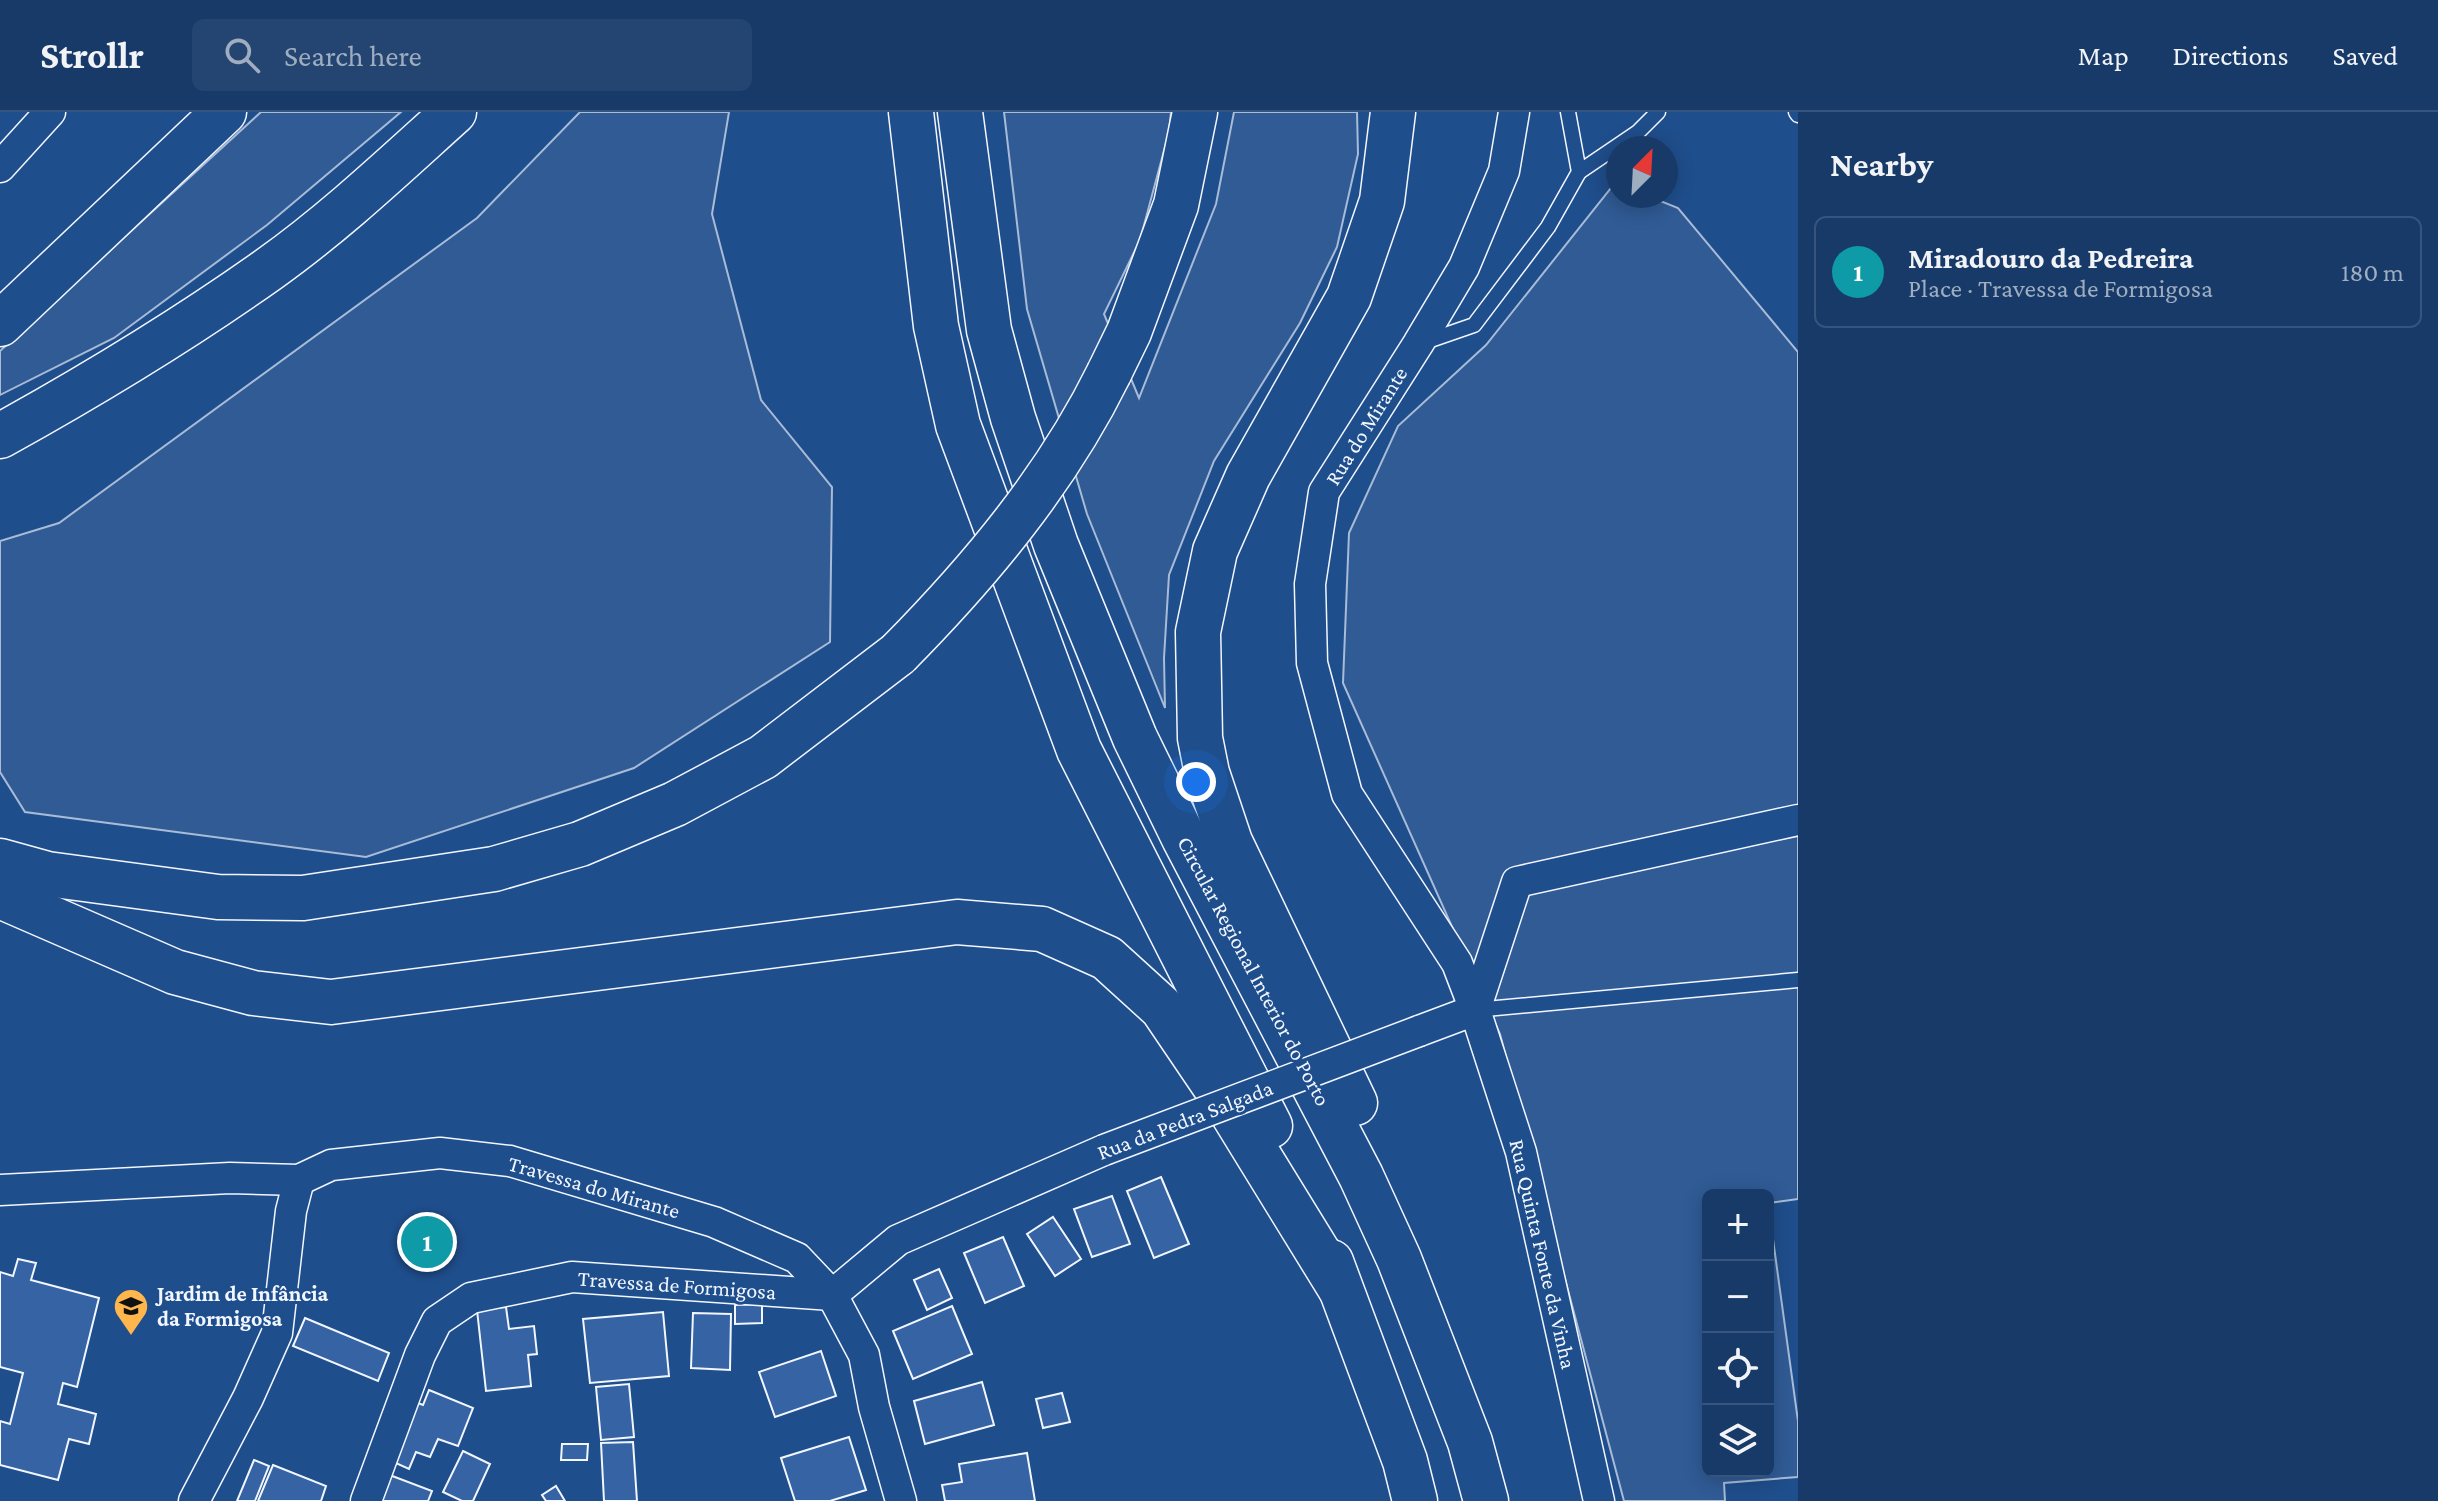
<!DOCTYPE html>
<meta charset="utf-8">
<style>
body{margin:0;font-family:"Crimson Pro",serif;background:#244571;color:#f1f3f6}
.controls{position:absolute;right:24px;bottom:24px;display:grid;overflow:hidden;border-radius:12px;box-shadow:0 4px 20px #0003}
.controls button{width:72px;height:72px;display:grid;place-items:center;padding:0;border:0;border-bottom:2px solid #36547d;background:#173a69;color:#f1f3f6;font:40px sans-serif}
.compass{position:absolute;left:1606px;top:24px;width:72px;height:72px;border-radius:50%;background:#173a69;box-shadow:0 4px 20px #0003;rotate:24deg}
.you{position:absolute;left:1196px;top:670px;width:28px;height:28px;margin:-20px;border:6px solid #fff;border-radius:50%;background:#1a73e8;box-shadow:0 0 0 12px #1a73e833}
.badge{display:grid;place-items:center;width:52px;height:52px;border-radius:50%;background:#90b9f0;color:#fff;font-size:26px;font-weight:700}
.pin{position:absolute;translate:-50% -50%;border:4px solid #fff;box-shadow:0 2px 8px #0006}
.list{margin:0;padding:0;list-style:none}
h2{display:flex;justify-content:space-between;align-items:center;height:104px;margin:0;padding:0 32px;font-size:34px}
h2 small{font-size:26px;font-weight:400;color:#9eadc0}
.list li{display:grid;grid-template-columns:52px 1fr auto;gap:24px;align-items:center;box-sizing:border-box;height:112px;margin:0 16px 16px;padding:0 16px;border:2px solid #36547d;border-radius:12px}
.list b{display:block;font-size:30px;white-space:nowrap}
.list p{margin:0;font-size:26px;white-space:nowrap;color:#9eadc0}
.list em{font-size:26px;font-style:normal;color:#9eadc0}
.icon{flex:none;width:44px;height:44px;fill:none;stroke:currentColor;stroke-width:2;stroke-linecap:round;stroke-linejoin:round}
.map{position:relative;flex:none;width:1798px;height:1389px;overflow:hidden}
header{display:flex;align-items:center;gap:48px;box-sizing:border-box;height:112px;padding:0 40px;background:#173a69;border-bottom:2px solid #36547d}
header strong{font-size:38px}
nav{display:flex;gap:44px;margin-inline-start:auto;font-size:28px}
.search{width:560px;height:72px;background:#244571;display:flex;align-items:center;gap:20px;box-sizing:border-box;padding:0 28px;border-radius:12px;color:#9eadc0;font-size:30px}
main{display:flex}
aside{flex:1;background:#173a69}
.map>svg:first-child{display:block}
</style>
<header>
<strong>Strollr</strong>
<div class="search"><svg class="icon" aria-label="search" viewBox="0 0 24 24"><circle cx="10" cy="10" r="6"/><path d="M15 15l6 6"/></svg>Search here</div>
<nav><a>Map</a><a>Directions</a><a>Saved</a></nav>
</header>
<main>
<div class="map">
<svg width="1798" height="1389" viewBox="0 0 1798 1389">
<rect width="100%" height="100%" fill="#1f4e8c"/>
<g fill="#305b95" stroke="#a8bbd7" stroke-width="2" fill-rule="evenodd">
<path d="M 261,0 L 401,0 L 267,113 L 114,226 L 0,283 L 0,239 Z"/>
<path d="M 580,0 L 729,0 L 712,102 L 761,288 L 832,375 L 830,530 L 634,656 L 366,745 L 25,700 L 0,660 L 0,429 L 59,411 L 477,106 Z"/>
<path d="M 1004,0 L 1171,0 L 1169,20 L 1140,128 L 1104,202 L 1139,286 L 1216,92 L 1234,0 L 1357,0 L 1358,42 L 1337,135 L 1300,211 L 1214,349 L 1169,463 L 1164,546 L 1165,596 L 1087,402 L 1027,197 Z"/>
<path d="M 1615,71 L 1618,72 L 1618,84 L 1648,84 L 1678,96 L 1798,240 L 1798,1087 L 1768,1091 L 1798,1309 L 1798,1365 L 1724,1371 L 1725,1389 L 1624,1389 L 1500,922 L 1343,571 L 1349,421 L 1398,314 L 1486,233 ZM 1708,1083 L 1768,1083 L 1768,1359 L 1708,1359 Z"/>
</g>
<g fill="#3563a3" stroke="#f2f6ff" stroke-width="2">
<path d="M 1161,1065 L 1189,1132 L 1154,1146 L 1127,1079 Z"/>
<path d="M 1112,1084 L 1130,1132 L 1092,1145 L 1074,1097 Z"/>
<path d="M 1053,1105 L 1081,1147 L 1055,1164 L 1027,1122 Z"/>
<path d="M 1003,1125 L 1024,1174 L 985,1191 L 964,1141 Z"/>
<path d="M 18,1147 L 36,1151 L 31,1168 L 99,1186 L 77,1275 L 63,1271 L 58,1292 L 96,1302 L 89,1332 L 69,1327 L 58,1368 L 0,1353 L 0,1309 L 10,1312 L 23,1261 L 0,1255 L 0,1160 L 13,1164 Z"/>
<path d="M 939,1157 L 952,1186 L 927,1198 L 914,1168 Z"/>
<path d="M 762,1192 L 762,1211 L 735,1212 L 735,1193 Z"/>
<path d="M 952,1194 L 972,1242 L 913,1267 L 893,1219 Z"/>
<path d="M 506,1195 L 509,1217 L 534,1214 L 537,1242 L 528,1243 L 531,1274 L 486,1279 L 477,1198 Z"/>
<path d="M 663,1200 L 669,1264 L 590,1271 L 583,1207 Z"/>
<path d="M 693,1201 L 731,1202 L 730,1258 L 691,1256 Z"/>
<path d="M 305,1206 L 389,1241 L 378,1269 L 293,1234 Z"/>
<path d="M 821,1239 L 836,1284 L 775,1305 L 759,1260 Z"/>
<path d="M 982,1270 L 994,1313 L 925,1332 L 914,1289 Z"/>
<path d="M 629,1272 L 634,1325 L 601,1328 L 596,1275 Z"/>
<path d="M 429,1278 L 473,1296 L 458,1334 L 438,1327 L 430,1345 L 416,1340 L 409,1357 L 389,1348 L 413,1289 L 423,1293 Z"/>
<path d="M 1062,1281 L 1070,1310 L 1043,1316 L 1036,1287 Z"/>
<path d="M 849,1325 L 866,1378 L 830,1389 L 795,1389 L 781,1346 Z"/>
<path d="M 633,1330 L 637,1389 L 604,1389 L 601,1331 Z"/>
<path d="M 562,1332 L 588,1332 L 587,1348 L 561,1348 Z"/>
<path d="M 463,1339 L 490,1352 L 473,1389 L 462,1389 L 443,1380 Z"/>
<path d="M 1027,1341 L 1035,1389 L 945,1389 L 942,1373 L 962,1370 L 959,1352 Z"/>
<path d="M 254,1348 L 269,1354 L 255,1389 L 237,1389 Z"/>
<path d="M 273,1353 L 326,1374 L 321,1389 L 258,1389 Z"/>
<path d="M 387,1362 L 432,1379 L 428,1389 L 377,1389 Z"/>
<path d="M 556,1374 L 565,1389 L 546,1389 L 542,1383 Z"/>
</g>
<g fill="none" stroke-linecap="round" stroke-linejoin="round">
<g stroke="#f2f6ff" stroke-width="17">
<g id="lane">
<path d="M 1796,0 L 1798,3"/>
<path d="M 1579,60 L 1638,20 L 1658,0"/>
<path d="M 1422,231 L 1474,213 L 1548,115 L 1579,60 L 1568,0"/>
<path d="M 1475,898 L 1798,868"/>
</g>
</g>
<g stroke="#f2f6ff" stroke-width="33">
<g id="street">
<path d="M 1514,0 L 1504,59 L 1464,155 L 1418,232 L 1324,380 L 1310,472 L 1312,551 L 1347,682 L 1457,851 L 1475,898 L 1521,1040 L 1599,1389"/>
<path d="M 0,55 L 50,0"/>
<path d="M 1475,898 L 1517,770 L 1798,708"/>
<path d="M 1419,919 L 1475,898"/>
<path d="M 0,1078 L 230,1066 L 299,1068 L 331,1053 L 440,1041 L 510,1049 L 714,1110 L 797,1146 L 832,1183 L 864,1243 L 874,1295 L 901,1389"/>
<path d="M 832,1183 L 898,1128 L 1104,1038"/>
<path d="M 194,1389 L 248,1286 L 277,1221 L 291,1099 L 299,1068"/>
<path d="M 366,1389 L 420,1243 L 437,1209 L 471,1186 L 572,1165 L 832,1183"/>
</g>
</g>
<g stroke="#f2f6ff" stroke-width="47">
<g id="highway">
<path d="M 911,0 L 936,214 L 958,313 L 1079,638 L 1270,1014"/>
<path d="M 960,0 L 989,218 L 1013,306 L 1056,433 L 1135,626 L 1184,726 L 1361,1064 L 1399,1147 L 1470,1330 L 1486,1389"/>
<path d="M 0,212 L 224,0"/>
<path d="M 1109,261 L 1129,220 L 1176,93 L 1195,0"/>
<path d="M 0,324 C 92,273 183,218 269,157 C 335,110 394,54 454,0"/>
<path d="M 0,749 L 47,762 L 218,785 L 303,786 L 494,757 L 580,732 L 675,692 L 763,645 L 898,542"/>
<path d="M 0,784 L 175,860 L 253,881 L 331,890 L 957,810 L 1042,817 L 1107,846 L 1162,896 L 1225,989 L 1340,1176"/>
<path d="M 1355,991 L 1230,730 L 1207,661 L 1200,626 L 1198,520 L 1215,439 L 1248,364 L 1349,185 L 1382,89 L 1393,0"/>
<path d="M 1331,1150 L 1405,1349 L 1415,1389"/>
</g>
</g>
<use href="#lane" stroke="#1f4e8c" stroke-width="14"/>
<use href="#street" stroke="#1f4e8c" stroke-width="30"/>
<use href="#highway" stroke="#1f4e8c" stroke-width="44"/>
<g stroke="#f2f6ff" stroke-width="33" stroke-linecap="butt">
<path id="street-bridge" d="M 1104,1038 L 1419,919"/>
</g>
<g stroke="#f2f6ff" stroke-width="47" stroke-linecap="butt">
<path id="highway-bridge" d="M 898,542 C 980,459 1057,367 1109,261"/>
</g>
<use href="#street-bridge" stroke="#1f4e8c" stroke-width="30"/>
<use href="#highway-bridge" stroke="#1f4e8c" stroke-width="44"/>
</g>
<defs>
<g id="school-pin" transform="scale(1.8)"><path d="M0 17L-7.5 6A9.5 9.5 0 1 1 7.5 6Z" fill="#ffb74d" stroke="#1f4e8c"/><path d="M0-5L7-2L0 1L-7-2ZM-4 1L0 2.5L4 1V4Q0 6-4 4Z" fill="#111"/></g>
</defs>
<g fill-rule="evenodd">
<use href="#school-pin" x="131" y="1194"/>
</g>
<g text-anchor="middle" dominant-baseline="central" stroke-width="6" stroke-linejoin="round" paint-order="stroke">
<g font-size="22" fill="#f2f6ff" stroke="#1f4e8c">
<text transform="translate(1366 314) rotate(-58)">Rua do Mirante</text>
<text transform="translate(1254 859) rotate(62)">Circular Regional Interior do Porto</text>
<text transform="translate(1185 1008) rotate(-21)">Rua da Pedra Salgada</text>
<text transform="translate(594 1075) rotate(16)">Travessa do Mirante</text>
<text transform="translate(1543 1142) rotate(77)">Rua Quinta Fonte da Vinha</text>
<text transform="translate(677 1173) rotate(4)">Travessa de Formigosa</text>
</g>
<g font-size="22" font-weight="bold" fill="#f2f6ff" stroke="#1f4e8c" text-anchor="start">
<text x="157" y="1181">Jardim de Infância<tspan x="157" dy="25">da Formigosa</tspan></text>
</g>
</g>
</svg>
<div class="controls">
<button>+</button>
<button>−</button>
<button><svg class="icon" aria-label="locate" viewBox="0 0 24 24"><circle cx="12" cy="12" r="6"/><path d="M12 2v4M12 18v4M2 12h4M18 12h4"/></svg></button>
<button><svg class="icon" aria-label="layers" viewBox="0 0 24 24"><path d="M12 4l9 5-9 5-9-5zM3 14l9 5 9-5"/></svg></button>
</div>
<svg class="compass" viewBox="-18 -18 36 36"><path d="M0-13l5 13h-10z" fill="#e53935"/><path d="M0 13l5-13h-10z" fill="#9eadc0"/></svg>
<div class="you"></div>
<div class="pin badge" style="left:427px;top:1130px;background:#0f9aa8">1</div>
</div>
<aside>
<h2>Nearby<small></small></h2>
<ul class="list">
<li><span class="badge" style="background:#0f9aa8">1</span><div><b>Miradouro da Pedreira</b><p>Place · Travessa de Formigosa</p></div><em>180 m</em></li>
</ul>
</aside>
</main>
